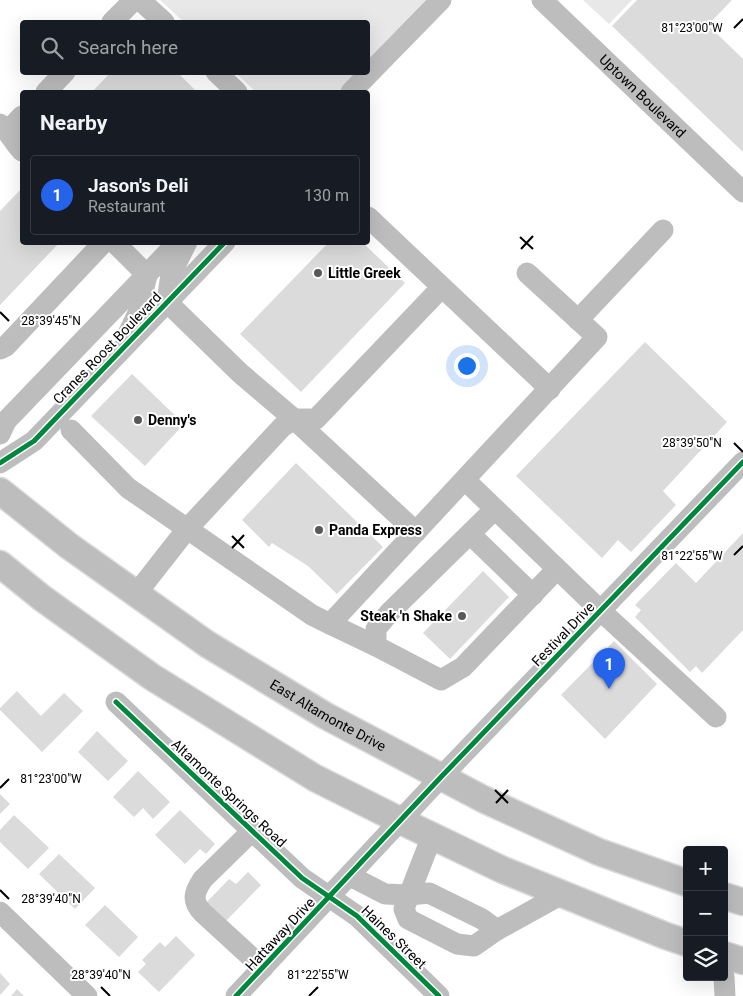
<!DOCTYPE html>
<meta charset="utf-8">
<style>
body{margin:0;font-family:Roboto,sans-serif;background:#242831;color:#f1f3f6}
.controls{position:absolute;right:15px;bottom:15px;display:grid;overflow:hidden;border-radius:5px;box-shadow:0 5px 20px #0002}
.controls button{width:45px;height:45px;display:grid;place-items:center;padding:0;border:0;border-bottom:1px solid #363941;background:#171b24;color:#f1f3f6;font:25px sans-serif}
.you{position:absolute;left:466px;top:365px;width:18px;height:18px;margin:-12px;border:4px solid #fff;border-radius:50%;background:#1a73e8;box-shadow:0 0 0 8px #1a73e833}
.badge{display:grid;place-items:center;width:32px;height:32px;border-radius:50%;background:#2563eb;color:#fff;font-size:16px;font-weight:700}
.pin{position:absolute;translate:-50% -41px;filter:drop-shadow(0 1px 2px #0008)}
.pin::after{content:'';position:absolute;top:26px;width:18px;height:15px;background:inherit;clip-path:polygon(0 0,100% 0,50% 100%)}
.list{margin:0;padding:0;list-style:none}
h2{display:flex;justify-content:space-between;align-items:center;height:65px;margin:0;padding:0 20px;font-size:21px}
h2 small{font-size:16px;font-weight:400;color:#9ea1a6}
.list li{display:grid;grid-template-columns:32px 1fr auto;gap:15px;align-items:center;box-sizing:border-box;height:80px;margin:0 10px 10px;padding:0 10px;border:1px solid #363941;border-radius:5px}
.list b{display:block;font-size:19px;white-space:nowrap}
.list p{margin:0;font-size:16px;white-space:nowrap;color:#9ea1a6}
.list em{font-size:16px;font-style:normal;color:#9ea1a6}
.icon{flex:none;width:28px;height:28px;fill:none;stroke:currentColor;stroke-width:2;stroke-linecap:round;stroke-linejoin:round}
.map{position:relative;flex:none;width:743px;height:996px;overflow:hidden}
.search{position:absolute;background:#171b24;box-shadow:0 5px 20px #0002;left:20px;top:20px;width:350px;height:55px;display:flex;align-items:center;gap:12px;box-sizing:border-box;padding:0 18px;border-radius:5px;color:#9ea1a6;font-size:19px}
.panel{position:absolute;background:#171b24;box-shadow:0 5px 20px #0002;left:20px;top:90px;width:350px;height:155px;border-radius:5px}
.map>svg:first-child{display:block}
</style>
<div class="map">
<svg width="743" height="996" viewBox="0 0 743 996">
<rect width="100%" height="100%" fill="#fff"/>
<g fill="#e8e8e8">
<path d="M 160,0 L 429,0 L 368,65 L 368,22 L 184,22 Z"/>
<path d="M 583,0 L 632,0 L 609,24 Z"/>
<path d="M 236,73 L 360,73 L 341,92 L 256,92 Z"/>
</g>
<g fill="#dbdbdb">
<path d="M 637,0 L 732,0 L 708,25 L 743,59 L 743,152 L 612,26 Z"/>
<path d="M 111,72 L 177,72 L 197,92 L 92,92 Z"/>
<path d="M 22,188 L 22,242 L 60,242 L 0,305 L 0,211 Z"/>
<path d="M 329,242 L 362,242 L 405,283 L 301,392 L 240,334 Z"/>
<path d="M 645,342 L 727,422 L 663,491 L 676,505 L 631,552 L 618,540 L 602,558 L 516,476 Z"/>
<path d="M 132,374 L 184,424 L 145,466 L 91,416 Z"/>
<path d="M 296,463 L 383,547 L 337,594 L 308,566 L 272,543 L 269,547 L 242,520 Z"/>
<path d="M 743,533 L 743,630 L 702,673 L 696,666 L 690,672 L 635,617 L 641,610 L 635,605 L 676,563 L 696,583 Z"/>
<path d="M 483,571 L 509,597 L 450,659 L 423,633 Z"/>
<path d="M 614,641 L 657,684 L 605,739 L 561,695 Z"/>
<path d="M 17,691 L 41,716 L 64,693 L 83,711 L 42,752 L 0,710 L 0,708 Z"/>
<path d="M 97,731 L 128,761 L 108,781 L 78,752 Z"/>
<path d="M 138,771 L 170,802 L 153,819 L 143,808 L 134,817 L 113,797 Z"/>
<path d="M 0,794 L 10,804 L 0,814 Z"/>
<path d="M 180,810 L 215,844 L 206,854 L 200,849 L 185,864 L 155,835 Z"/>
<path d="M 14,815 L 49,848 L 28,869 L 0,842 L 0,830 Z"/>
<path d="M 59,854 L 95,888 L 75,909 L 39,874 Z"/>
<path d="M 248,872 L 261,885 L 223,924 L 204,905 L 229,879 L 236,884 Z"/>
<path d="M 105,905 L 138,937 L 119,957 L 85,925 Z"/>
<path d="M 176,936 L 195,955 L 159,992 L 138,972 L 146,964 L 142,960 L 160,942 L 165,947 Z"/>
<path d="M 0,973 L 10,984 L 0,995 Z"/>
<path d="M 17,989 L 24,996 L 11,996 Z"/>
</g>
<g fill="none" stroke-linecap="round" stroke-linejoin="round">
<g stroke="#dbdbdb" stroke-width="29">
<g id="major">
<path id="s2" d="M 0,491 L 69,546 L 207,644 L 326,716 L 483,799 L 599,852 L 687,883"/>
<path d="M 0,564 L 42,598 L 152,677 L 315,778 L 401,821 L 503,870 L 666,936 L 687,943"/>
<path d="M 724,896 L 743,902"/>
<path d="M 724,955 L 743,961"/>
</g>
</g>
<g stroke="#bdbdbd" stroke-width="21">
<path d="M 140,0 L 164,22"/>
<path id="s1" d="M 542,0 L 743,192"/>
<path d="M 112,22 L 134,0"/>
<path d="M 216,72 L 237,92"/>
<path d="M 46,92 L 65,72"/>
<path d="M 351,92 L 441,0"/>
<path d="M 0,124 C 9,132 14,143 22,151"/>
<path d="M 8,131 L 22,116"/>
<path d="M 368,217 L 550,389"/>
<path d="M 114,242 L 147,275"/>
<path d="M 187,242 L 171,274 L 167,302 L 240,373 L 294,419 L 416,532"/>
<path d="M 578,320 L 663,230"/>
<path d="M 127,336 L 138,313 L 147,275"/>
<path d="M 0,349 L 6,346 L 104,242"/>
<path d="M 71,430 L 128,488 L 312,615 L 330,624 L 597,337 L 527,273"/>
<path d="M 0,434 L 6,421 L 178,242"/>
<path d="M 0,463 L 34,441 L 225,242"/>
<path d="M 465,480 L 601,611 L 716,717"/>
<path d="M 495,509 L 389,613 L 376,629 L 376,646 L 441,680 L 463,667 L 557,569"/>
<path d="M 470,534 L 533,595"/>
<path d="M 136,594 L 187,529 L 282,427 L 294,419 L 316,419 L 442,287"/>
<path d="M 330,624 L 376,646"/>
<path d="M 116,702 L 302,878 L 357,916 L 439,996"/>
<path d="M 252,831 L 203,879 C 194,892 191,901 203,913 L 263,968"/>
<path d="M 432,836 L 409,895 L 429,893 L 482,919 L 497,930 L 562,894"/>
<path d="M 350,876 L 385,894 L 409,895 L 404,909 L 408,919 L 457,944 L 474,946 L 497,930"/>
<path d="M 0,912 L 87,996"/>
<path d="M 724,977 L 725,996"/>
<path d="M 236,996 L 441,777 L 743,462"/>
</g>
<use href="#major" stroke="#bdbdbd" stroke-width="26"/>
<g stroke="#fff" stroke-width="8">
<g id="cycleway">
<path d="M 0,463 L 34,441 L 225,242"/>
<path d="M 116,702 L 302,878 L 357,916 L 439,996"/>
<path d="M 236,996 L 441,777 L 743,462"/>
</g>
</g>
<use href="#cycleway" stroke="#00873e" stroke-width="5"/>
</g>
<path fill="none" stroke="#000" stroke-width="2" d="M 734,28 L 743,19M 520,237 L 533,249M 521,249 L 533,236M 0,312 L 9,321M 734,443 L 743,452M 232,536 L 244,548M 232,548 L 244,535M 734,555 L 743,546M 0,788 L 9,779M 495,790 L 508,803M 496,803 L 508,790M 0,890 L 9,899M 101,987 L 110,996M 309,996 L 318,987"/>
<g fill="#595959" stroke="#fff" stroke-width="2">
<circle cx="318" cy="273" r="5"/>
<circle cx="138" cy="420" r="5"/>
<circle cx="319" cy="530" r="5"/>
<circle cx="462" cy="616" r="5"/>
</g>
<g text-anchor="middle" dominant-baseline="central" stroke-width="4" stroke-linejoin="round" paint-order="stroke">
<g font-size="14" fill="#000" stroke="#fff">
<text stroke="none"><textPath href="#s1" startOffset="139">Uptown Boulevard</textPath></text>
<text transform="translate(107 348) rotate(-46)">Cranes Roost Boulevard</text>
<text transform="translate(563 634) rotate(-46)">Festival Drive</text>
<text stroke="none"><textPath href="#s2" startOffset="398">East Altamonte Drive</textPath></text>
<text transform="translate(229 793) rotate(43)">Altamonte Springs Road</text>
<text transform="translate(280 934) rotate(-47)">Hattaway Drive</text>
<text transform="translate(394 937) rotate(44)">Haines Street</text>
</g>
<g font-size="14" font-weight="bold" fill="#000" stroke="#fff" text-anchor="start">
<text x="328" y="273">Little Greek</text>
<text x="148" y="420">Denny's</text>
<text x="329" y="530">Panda Express</text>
<text x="452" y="616" text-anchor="end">Steak 'n Shake</text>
</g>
</g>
<g font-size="12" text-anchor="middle" fill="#000" stroke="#fff" stroke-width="4" stroke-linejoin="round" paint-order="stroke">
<text x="692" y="32">81°23'00"W</text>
<text x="51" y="325">28°39'45"N</text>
<text x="692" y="447">28°39'50"N</text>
<text x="692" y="560">81°22'55"W</text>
<text x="51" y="783">81°23'00"W</text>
<text x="51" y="903">28°39'40"N</text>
<text x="318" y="979">81°22'55"W</text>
<text x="101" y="979">28°39'40"N</text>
</g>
</svg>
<div class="controls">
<button>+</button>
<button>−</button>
<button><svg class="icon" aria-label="layers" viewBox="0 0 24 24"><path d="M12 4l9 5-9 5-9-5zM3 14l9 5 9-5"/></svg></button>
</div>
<div class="you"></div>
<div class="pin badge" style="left:609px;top:689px">1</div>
<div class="search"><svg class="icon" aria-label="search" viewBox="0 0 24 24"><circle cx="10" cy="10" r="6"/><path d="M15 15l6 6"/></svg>Search here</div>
<section class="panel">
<h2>Nearby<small></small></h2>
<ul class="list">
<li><span class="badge">1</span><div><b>Jason's Deli</b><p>Restaurant</p></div><em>130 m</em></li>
</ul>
</section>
</div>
